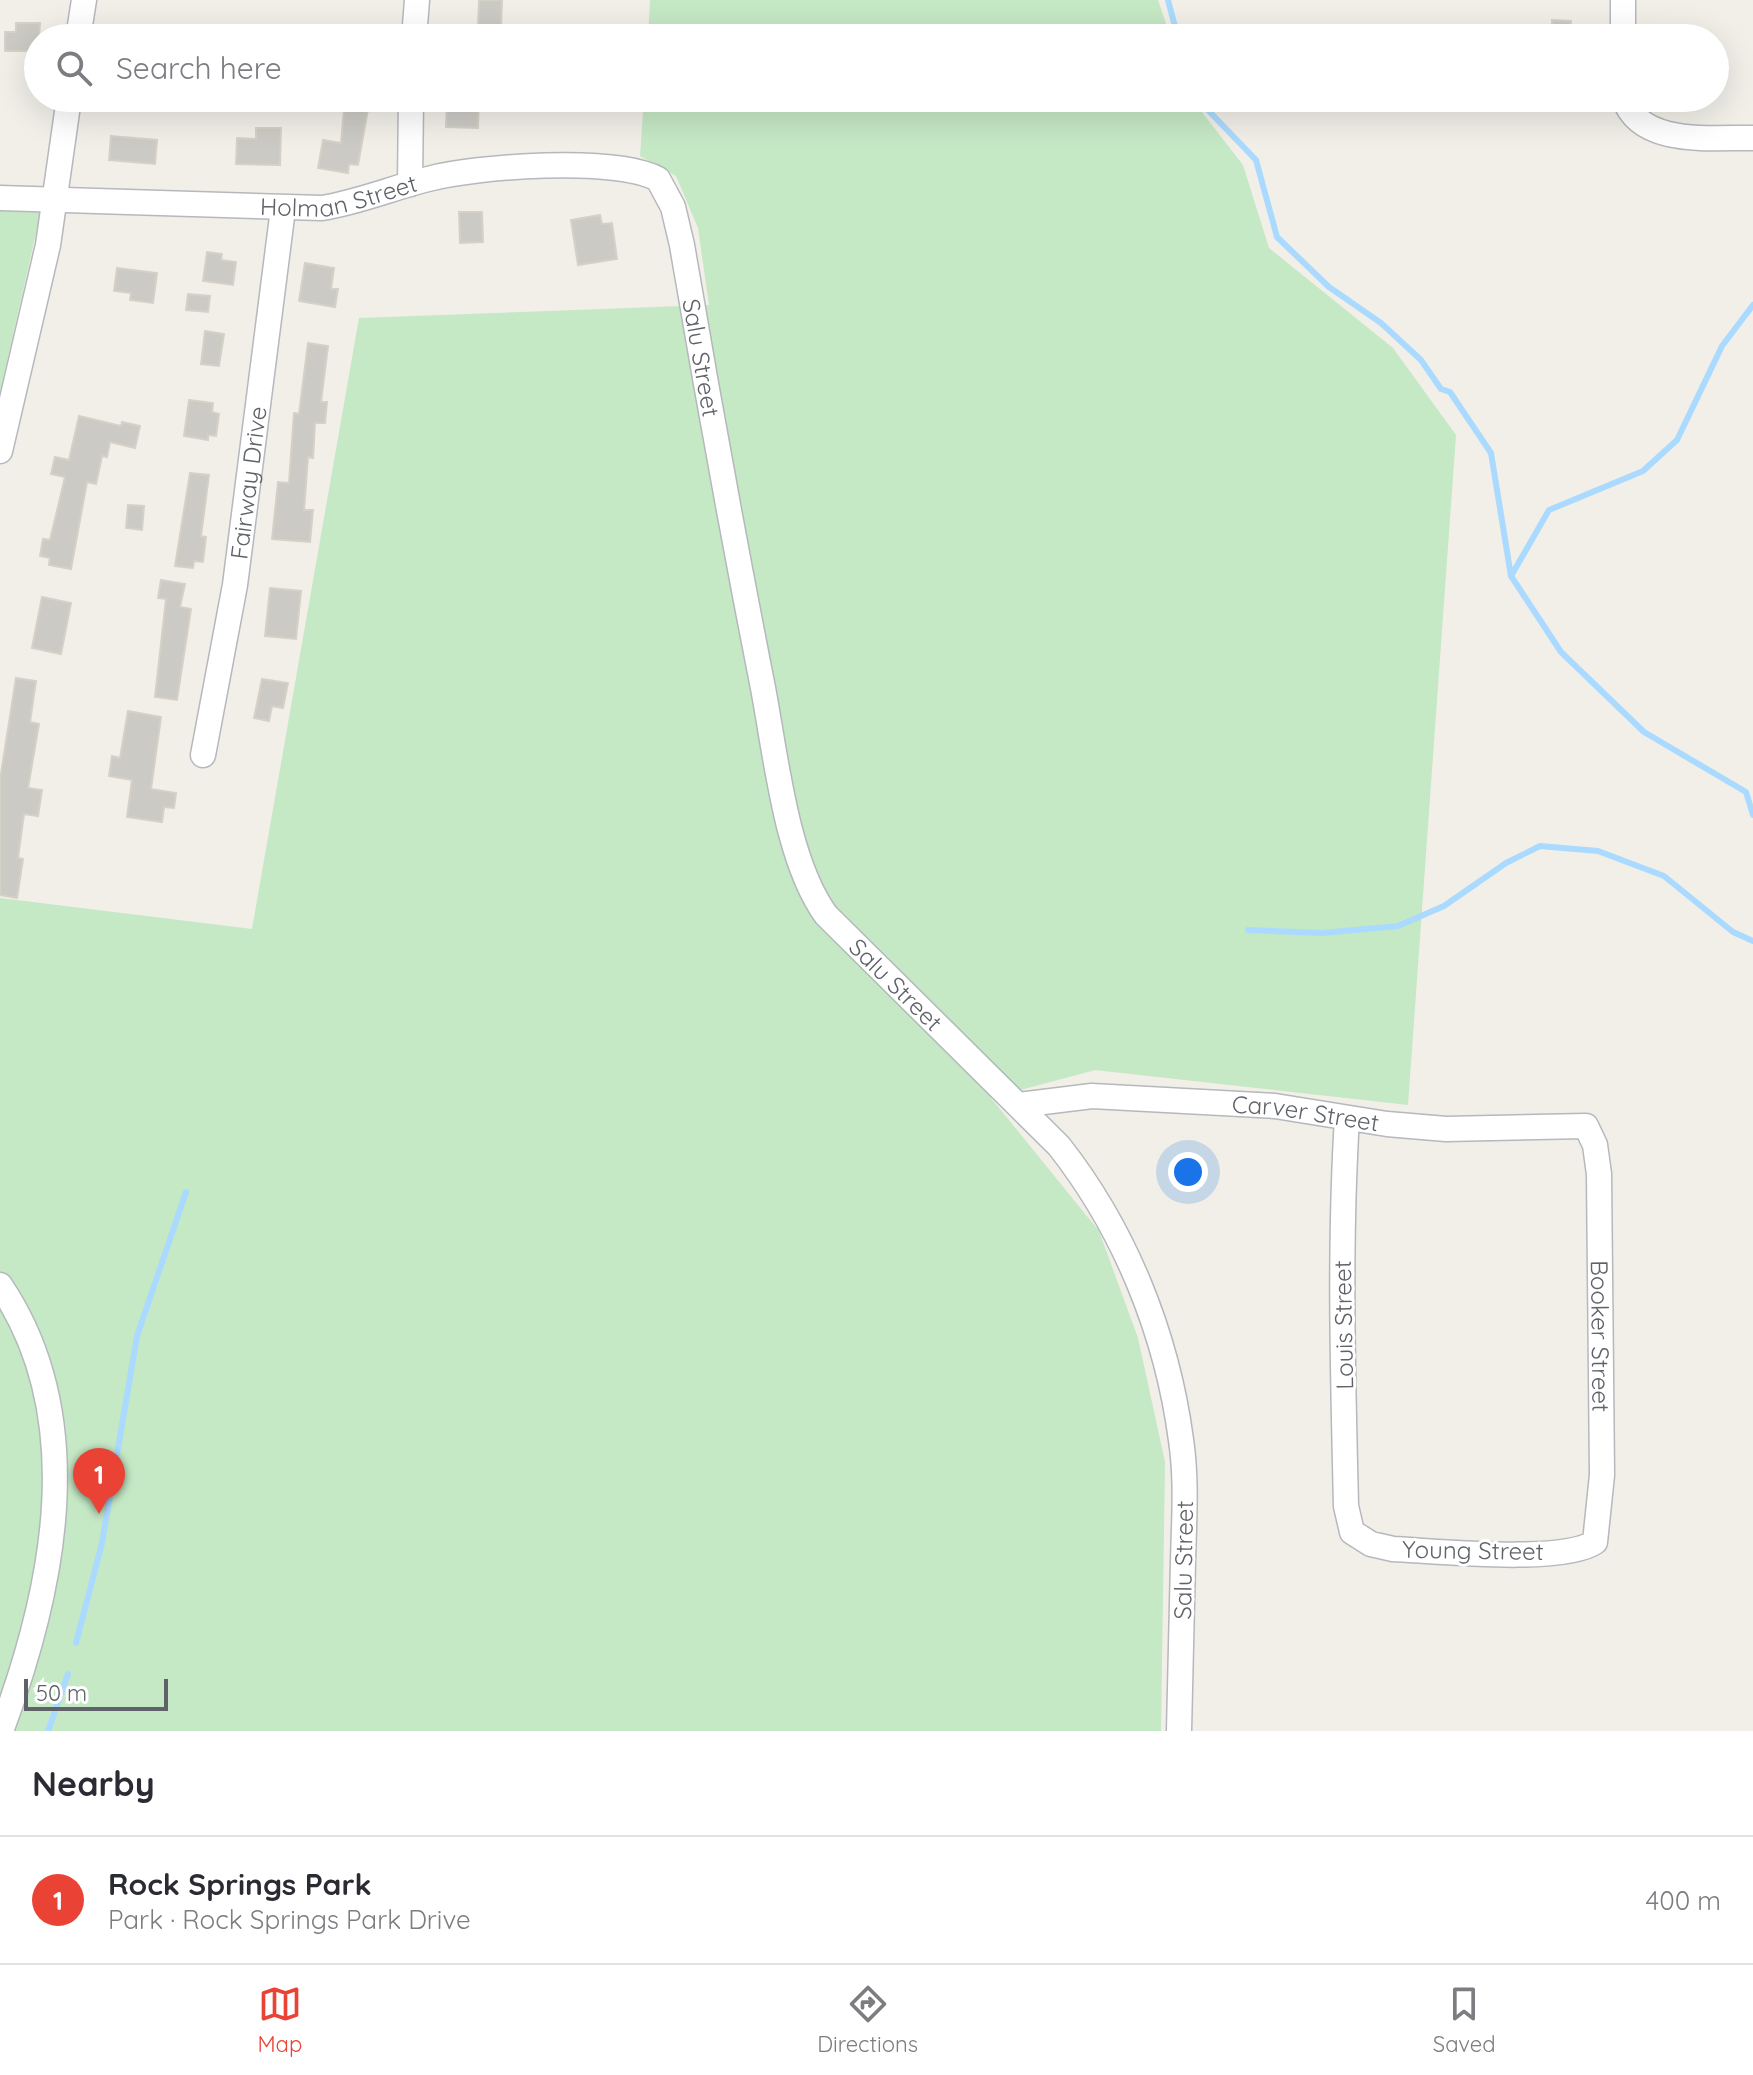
<!DOCTYPE html>
<meta charset="utf-8">
<style>
body{margin:0;font-family:Quicksand,sans-serif;background:#f2f2f3;color:#2b2b33}
.scale{position:absolute;left:24px;bottom:20px;width:144px;box-sizing:border-box;padding-left:8px;border:4px solid #5f6368;border-top:0;font-size:22px;line-height:28px;white-space:nowrap;color:#5f6368;-webkit-text-stroke:6px #fff;paint-order:stroke}
.you{position:absolute;left:1188px;top:1172px;width:28px;height:28px;margin:-20px;border:6px solid #fff;border-radius:50%;background:#1a73e8;box-shadow:0 0 0 12px #1a73e833}
.badge{display:grid;place-items:center;width:52px;height:52px;border-radius:50%;background:#ea4335;color:#fff;font-size:26px;font-weight:700}
.pin{position:absolute;translate:-50% -66px;filter:drop-shadow(0 2px 4px #0008)}
.pin::after{content:'';position:absolute;top:42px;width:28px;height:24px;background:inherit;clip-path:polygon(0 0,100% 0,50% 100%)}
.list{margin:0;padding:0;list-style:none}
h2{display:flex;justify-content:space-between;align-items:center;height:104px;margin:0;padding:0 32px;font-size:34px}
h2 small{font-size:26px;font-weight:400;color:#7c7c81}
.list li{display:grid;grid-template-columns:52px 1fr auto;gap:24px;align-items:center;box-sizing:border-box;height:128px;padding:0 32px;border-top:2px solid #e1e1e2}
.list b{display:block;font-size:30px;white-space:nowrap}
.list p{margin:0;font-size:26px;white-space:nowrap;color:#7c7c81}
.list em{font-size:26px;font-style:normal;color:#7c7c81}
.icon{flex:none;width:44px;height:44px;fill:none;stroke:currentColor;stroke-width:2;stroke-linecap:round;stroke-linejoin:round}
.map{position:relative;flex:none;width:1753px;height:1731px;overflow:hidden}
.search{position:absolute;background:#fff;box-shadow:0 8px 32px #0002;left:24px;right:24px;top:24px;height:88px;display:flex;align-items:center;gap:20px;box-sizing:border-box;padding:0 28px;border-radius:44px;color:#7c7c81;font-size:30px}
.sheet{height:232px;background:#fff}
nav{display:flex;justify-content:space-around;align-items:center;box-sizing:border-box;height:112px;border-top:2px solid #e1e1e2;background:#fff;font-size:22px;color:#7c7c81}
nav a{display:grid;justify-items:center;gap:4px}
nav .on{color:#ea4335}
.map>svg:first-child{display:block}
</style>
<div class="map">
<svg width="1753" height="1731" viewBox="0 0 1753 1731">
<rect width="100%" height="100%" fill="#f1efe8"/>
<g fill="#c5e8c5">
<path d="M 650,0 L 1158,0 L 1171,38 L 648,38 Z"/>
<path d="M 644,98 L 1191,98 L 1243,165 L 1269,248 L 1393,348 L 1456,435 L 1408,1105 L 1095,1070 L 991,1098 L 1099,1231 L 1138,1338 L 1165,1462 L 1161,1731 L 0,1731 L 0,898 L 252,929 L 359,318 L 709,305 L 698,228 L 676,176 L 640,156 Z"/>
<path d="M 0,209 L 41,211 L 0,392 Z"/>
</g>
<g fill="none" stroke-linecap="round" stroke-linejoin="round">
<g stroke="#aadaff" stroke-width="6">
<path d="M 1168,0 L 1178,38"/>
<path d="M 1202,98 L 1206,108 L 1256,160 L 1277,237 L 1329,287 L 1381,323 L 1421,360 L 1441,389 L 1450,392 L 1491,453 L 1511,576 L 1561,652 L 1644,732 L 1746,792 L 1753,815"/>
<path d="M 1511,576 L 1549,510 L 1643,471 L 1677,440 L 1722,346 L 1753,305"/>
<path d="M 1248,930 L 1323,933 L 1398,926 L 1444,906 L 1506,863 L 1540,846 L 1598,851 L 1664,876 L 1733,932 L 1753,941"/>
<path d="M 76,1643 L 102,1543 L 137,1336 L 186,1192"/>
<path d="M 48,1731 L 68,1674"/>
</g>
</g>
<g fill="#cccac5" stroke="#d6d1c6" stroke-width="2">
<path d="M 479,0 L 502,0 L 501,28 L 478,28 Z"/>
<path d="M 1552,20 L 1571,21 L 1570,38 L 1552,38 Z"/>
<path d="M 16,23 L 40,23 L 38,51 L 5,51 L 5,32 L 16,32 Z"/>
<path d="M 345,98 L 370,98 L 358,165 L 349,164 L 348,173 L 318,168 L 323,140 L 341,143 Z"/>
<path d="M 464,98 L 479,98 L 478,128 L 446,127 L 447,102 L 464,103 Z"/>
<path d="M 256,128 L 281,128 L 280,165 L 236,164 L 237,138 L 256,139 Z"/>
<path d="M 111,136 L 157,140 L 155,164 L 109,160 Z"/>
<path d="M 459,212 L 482,212 L 483,242 L 460,243 Z"/>
<path d="M 600,215 L 602,224 L 612,223 L 617,259 L 578,265 L 571,220 Z"/>
<path d="M 207,252 L 222,254 L 221,260 L 236,262 L 233,285 L 203,281 Z"/>
<path d="M 305,263 L 334,268 L 331,289 L 338,289 L 335,307 L 299,301 Z"/>
<path d="M 117,268 L 157,273 L 153,303 L 130,300 L 131,293 L 114,291 Z"/>
<path d="M 188,294 L 210,296 L 208,312 L 186,310 Z"/>
<path d="M 205,331 L 224,334 L 219,366 L 201,364 Z"/>
<path d="M 308,343 L 328,346 L 321,402 L 327,402 L 325,423 L 315,423 L 313,458 L 308,457 L 304,510 L 313,510 L 310,542 L 272,539 L 278,482 L 289,483 L 294,413 L 299,414 Z"/>
<path d="M 189,400 L 213,403 L 212,412 L 219,414 L 216,436 L 208,435 L 208,440 L 184,436 Z"/>
<path d="M 79,416 L 121,426 L 122,422 L 140,426 L 135,448 L 110,442 L 107,457 L 102,456 L 96,484 L 87,482 L 71,569 L 49,565 L 50,558 L 40,556 L 43,539 L 50,540 L 65,477 L 51,474 L 55,457 L 69,460 Z"/>
<path d="M 190,473 L 209,475 L 201,536 L 206,537 L 203,562 L 194,561 L 193,568 L 175,566 Z"/>
<path d="M 128,505 L 144,506 L 142,530 L 126,528 Z"/>
<path d="M 161,580 L 185,584 L 180,607 L 191,609 L 177,700 L 155,697 L 166,599 L 158,598 Z"/>
<path d="M 270,588 L 301,591 L 296,639 L 265,636 Z"/>
<path d="M 42,597 L 71,603 L 61,654 L 32,648 Z"/>
<path d="M 16,678 L 36,681 L 30,722 L 39,724 L 28,788 L 42,790 L 38,816 L 24,814 L 18,858 L 23,859 L 17,898 L 0,895 L 0,780 Z"/>
<path d="M 262,679 L 288,683 L 283,708 L 272,706 L 269,721 L 254,718 Z"/>
<path d="M 128,711 L 161,717 L 151,789 L 176,793 L 174,808 L 164,807 L 162,822 L 127,817 L 132,780 L 109,776 L 112,756 L 120,758 Z"/>
</g>
<g fill="none" stroke-linecap="round" stroke-linejoin="round">
<g stroke="#b5b8bc" stroke-width="27">
<g id="street">
<path d="M 78,38 L 84,0"/>
<path d="M 414,38 L 417,0"/>
<path d="M 1623,38 L 1623,0"/>
<path d="M 1624,98 C 1640,147 1712,137 1753,138"/>
<path d="M 410,184 L 411,98"/>
<path id="s1" d="M 0,198 L 322,208 C 359,202 392,188 428,179 C 477,166 615,156 658,179 L 673,207 L 682,245 C 707,393 734,541 763,688 C 776,756 786,860 826,915 L 1059,1146 C 1125,1230 1167,1334 1181,1440 C 1187,1480 1184,1521 1183,1561 C 1182,1618 1180,1674 1179,1731"/>
<path d="M 0,451 L 48,245 L 69,98"/>
<path id="s2" d="M 203,755 L 235,585 L 283,209"/>
<path id="s3" d="M 1019,1105 L 1092,1096 L 1275,1106 L 1387,1124 L 1446,1129 L 1586,1126 L 1595,1145 L 1599,1174 L 1602,1475 L 1595,1542 C 1563,1564 1436,1551 1393,1549 L 1371,1544 L 1352,1532 L 1346,1506 C 1343,1377 1339,1248 1347,1118"/>
<path d="M 0,1285 C 90,1418 54,1590 1,1731"/>
</g>
</g>
<use href="#street" stroke="#fff" stroke-width="24"/>
</g>
<g text-anchor="middle" dominant-baseline="central" stroke-width="6" stroke-linejoin="round" paint-order="stroke">
<g font-size="24" fill="#5f6368" stroke="#fff">
<text stroke="none"><textPath href="#s1" startOffset="340">Holman Street</textPath></text>
<text stroke="none"><textPath href="#s1" startOffset="850">Salu Street</textPath></text>
<text stroke="none"><textPath href="#s2" startOffset="276">Fairway Drive</textPath></text>
<text stroke="none"><textPath href="#s1" startOffset="1522">Salu Street</textPath></text>
<text stroke="none"><textPath href="#s3" startOffset="288">Carver Street</textPath></text>
<text transform="translate(1343 1325) rotate(-91)">Louis Street</text>
<text stroke="none"><textPath href="#s3" startOffset="782">Booker Street</textPath></text>
<text transform="translate(1473 1550) rotate(1)">Young Street</text>
<text transform="translate(1183 1560) rotate(-89)">Salu Street</text>
</g>
</g>
</svg>
<div class="scale">50 m</div>
<div class="you"></div>
<div class="pin badge" style="left:99px;top:1514px">1</div>
<div class="search"><svg class="icon" aria-label="search" viewBox="0 0 24 24"><circle cx="10" cy="10" r="6"/><path d="M15 15l6 6"/></svg>Search here</div>
</div>
<section class="sheet">
<h2>Nearby<small></small></h2>
<ul class="list">
<li><span class="badge">1</span><div><b>Rock Springs Park</b><p>Park · Rock Springs Park Drive</p></div><em>400 m</em></li>
</ul>
</section>
<nav>
<a class="on"><svg class="icon" aria-label="map" viewBox="0 0 24 24"><path d="M3 6l6-2 6 2 6-2v14l-6 2-6-2-6 2zM9 4v14M15 6v14"/></svg>Map</a>
<a><svg class="icon" aria-label="directions" viewBox="0 0 24 24"><path d="M12 3l9 9-9 9-9-9zM9 14v-3h6M13 9l2 2-2 2"/></svg>Directions</a>
<a><svg class="icon" aria-label="saved" viewBox="0 0 24 24"><path d="M7 4h10v16l-5-4-5 4z"/></svg>Saved</a>
</nav>
